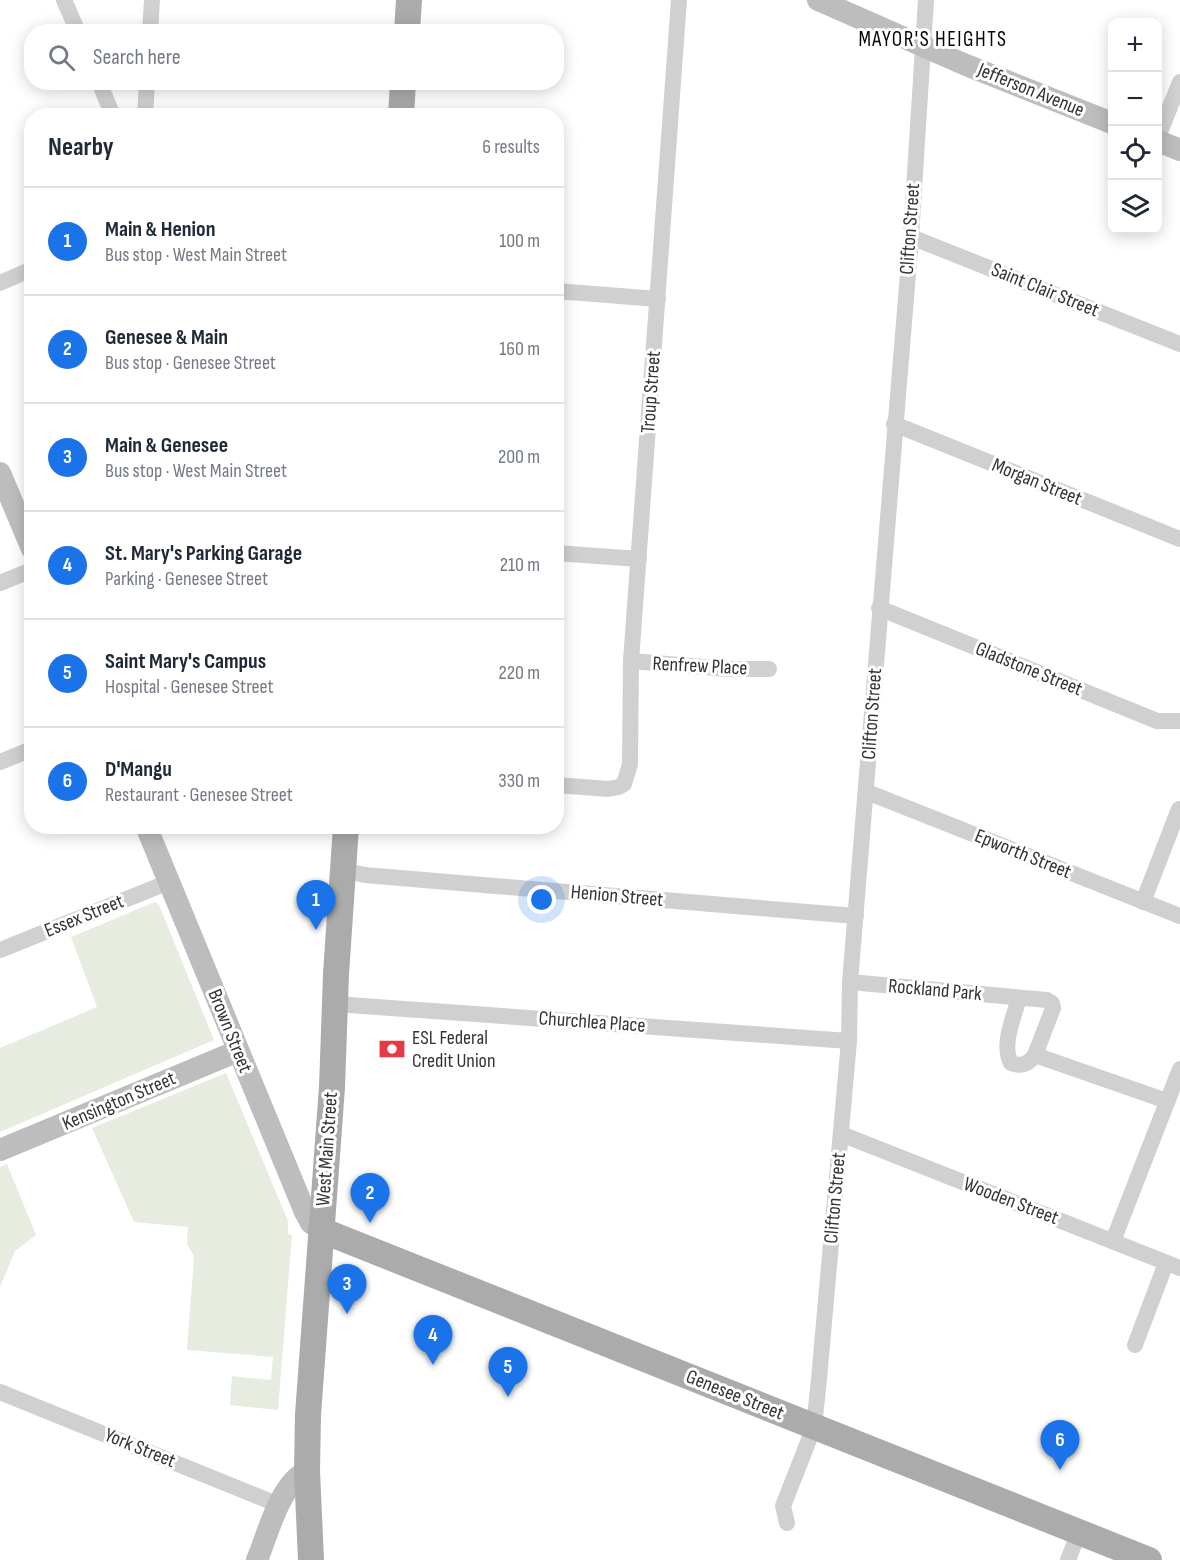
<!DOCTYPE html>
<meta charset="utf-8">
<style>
body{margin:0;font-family:"Sofia Sans Condensed",sans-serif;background:#f6f6f7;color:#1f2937}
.controls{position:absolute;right:18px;top:18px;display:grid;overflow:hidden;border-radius:12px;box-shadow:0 3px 15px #0003}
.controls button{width:54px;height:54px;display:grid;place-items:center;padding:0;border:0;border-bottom:2px solid #e0e1e3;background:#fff;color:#1f2937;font:30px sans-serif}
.you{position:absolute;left:542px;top:900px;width:21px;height:21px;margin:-15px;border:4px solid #fff;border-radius:50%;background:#1a73e8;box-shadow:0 0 0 9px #1a73e833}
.badge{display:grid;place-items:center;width:39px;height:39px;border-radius:50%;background:#1a73e8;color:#fff;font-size:20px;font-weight:700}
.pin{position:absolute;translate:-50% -50px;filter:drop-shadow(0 2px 3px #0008)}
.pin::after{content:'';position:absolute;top:32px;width:21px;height:18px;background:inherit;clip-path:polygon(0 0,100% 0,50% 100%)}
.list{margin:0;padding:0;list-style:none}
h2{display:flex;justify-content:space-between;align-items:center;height:78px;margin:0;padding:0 24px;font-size:26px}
h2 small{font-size:20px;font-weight:400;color:#747a83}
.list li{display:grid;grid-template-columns:39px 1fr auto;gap:18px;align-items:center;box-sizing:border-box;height:108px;padding:0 24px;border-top:2px solid #e0e1e3}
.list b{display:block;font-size:22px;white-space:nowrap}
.list p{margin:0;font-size:20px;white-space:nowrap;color:#747a83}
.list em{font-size:20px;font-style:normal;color:#747a83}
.icon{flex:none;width:33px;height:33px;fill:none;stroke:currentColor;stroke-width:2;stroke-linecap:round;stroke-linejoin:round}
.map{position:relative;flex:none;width:1180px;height:1560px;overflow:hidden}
.search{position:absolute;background:#fff;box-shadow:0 3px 15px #0003;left:24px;top:24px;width:540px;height:66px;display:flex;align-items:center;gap:15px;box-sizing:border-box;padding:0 21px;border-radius:24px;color:#747a83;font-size:22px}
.panel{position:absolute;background:#fff;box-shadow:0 3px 15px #0003;left:24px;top:108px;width:540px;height:726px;border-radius:24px}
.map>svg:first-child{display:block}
</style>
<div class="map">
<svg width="1180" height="1560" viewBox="0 0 1180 1560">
<rect width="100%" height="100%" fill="#fff"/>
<g fill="#e6ecdf">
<path d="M 155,902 L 159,905 L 214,1040 L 0,1132 L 0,1048 L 97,1007 L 71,937 Z"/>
<path d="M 226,1073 L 288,1221 L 288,1234 L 292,1235 L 278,1410 L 230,1405 L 232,1376 L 271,1380 L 273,1357 L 187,1350 L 194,1256 L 187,1244 L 188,1227 L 134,1222 L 92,1128 Z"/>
<path d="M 7,1164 L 36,1235 L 15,1251 L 0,1287 L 0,1167 Z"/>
</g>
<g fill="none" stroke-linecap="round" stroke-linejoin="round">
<g stroke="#d0d0d0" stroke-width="16">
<path d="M 64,0 L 78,32"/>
<path d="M 150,32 L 152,0"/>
<path d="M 99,82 L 113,116"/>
<path d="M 145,116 L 147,82"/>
<path d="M 1158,137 L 1180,82"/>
<path d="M 911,237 L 1180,344"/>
<path d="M 0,283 L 32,269"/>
<path d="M 556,291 L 658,299"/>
<path d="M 894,424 L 1180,539"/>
<path d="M 556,553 L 639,559"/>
<path d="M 0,583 L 32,570"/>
<path d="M 879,608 L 1157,721 L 1180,721"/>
<path d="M 631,661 L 728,669 L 769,669"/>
<path d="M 0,762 L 32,749"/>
<path d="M 556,785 L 608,789 L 619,787 L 624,784 L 630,764 L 631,661 L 679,0"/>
<path d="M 867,792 L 1180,916"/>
<path d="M 343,870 L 365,875 L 495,886 L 856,916"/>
<path d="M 1143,902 L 1179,809"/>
<path d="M 0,950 L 169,882"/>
<path d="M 850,982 L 1047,1000 L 1052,1003 L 1053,1008 L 1035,1055 L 1167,1101"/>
<path d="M 1019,998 C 1014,1017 1001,1045 1011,1063 C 1022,1067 1029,1064 1035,1055"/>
<path d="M 335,1004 L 849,1041"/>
<path d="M 841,1134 L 1180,1268"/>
<path d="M 1113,1241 L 1180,1069"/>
<path d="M 1135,1345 L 1166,1263"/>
<path d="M 0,1392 L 279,1505"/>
<path d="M 787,1523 L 783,1506 L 814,1427 L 819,1379 L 849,1041 L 850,982 L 911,237 L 926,0"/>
<path d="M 1068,1560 L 1079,1532"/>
</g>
<g stroke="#bdbdbd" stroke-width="22">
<path d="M 818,0 L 966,65 L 1112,123"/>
<path d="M 1158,141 L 1180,150"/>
<path d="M 0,473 L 32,549"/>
<path d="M 146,826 L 305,1212 L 311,1223 L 321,1230"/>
<path d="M 0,1150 L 238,1051"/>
<path d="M 257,1560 C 268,1534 280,1483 307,1471"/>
</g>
<g stroke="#ababab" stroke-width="26">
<path d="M 407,32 L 409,0"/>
<path d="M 401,116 L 403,82"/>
<path d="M 321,1230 L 1149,1560"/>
<path d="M 311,1560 L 307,1471 L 308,1415 L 332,1087 L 336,974 L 346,826"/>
</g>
</g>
<defs>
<g id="bank-bare" transform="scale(2.07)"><path d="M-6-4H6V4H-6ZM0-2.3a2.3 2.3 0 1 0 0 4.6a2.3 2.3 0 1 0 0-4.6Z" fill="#e63946" stroke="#fff" stroke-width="2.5" paint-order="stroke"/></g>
</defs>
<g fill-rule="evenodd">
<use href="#bank-bare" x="392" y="1049"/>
</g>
<g text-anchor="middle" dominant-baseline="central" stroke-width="6" stroke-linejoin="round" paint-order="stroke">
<g font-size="20" fill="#333" stroke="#fff">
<text transform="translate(1031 90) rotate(22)">Jefferson Avenue</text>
<text transform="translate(910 229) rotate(-86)">Clifton Street</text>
<text transform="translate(1045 290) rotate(22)">Saint Clair Street</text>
<text transform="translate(651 392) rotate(-86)">Troup Street</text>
<text transform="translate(1037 482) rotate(22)">Morgan Street</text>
<text transform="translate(700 666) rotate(3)">Renfrew Place</text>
<text transform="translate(1029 669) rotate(22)">Gladstone Street</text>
<text transform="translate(872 714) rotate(-86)">Clifton Street</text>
<text transform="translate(1023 854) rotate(22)">Epworth Street</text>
<text transform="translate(617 896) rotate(5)">Henion Street</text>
<text transform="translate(84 916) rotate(-22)">Essex Street</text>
<text transform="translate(935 990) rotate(5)">Rockland Park</text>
<text transform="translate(592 1022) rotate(4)">Churchlea Place</text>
<text transform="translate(230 1031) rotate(68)">Brown Street</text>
<text transform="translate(119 1101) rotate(-23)">Kensington Street</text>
<text transform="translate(327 1149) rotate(-86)">West Main Street</text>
<text transform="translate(835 1198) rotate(-85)">Clifton Street</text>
<text transform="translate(1011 1201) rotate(21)">Wooden Street</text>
<text transform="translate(735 1395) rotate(22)">Genesee Street</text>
<text transform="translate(140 1448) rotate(22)">York Street</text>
</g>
<g font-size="20" fill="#333" stroke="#fff" text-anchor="start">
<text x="412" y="1038">ESL Federal<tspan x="412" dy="23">Credit Union</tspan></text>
</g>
<g font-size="21" letter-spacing="1.5" fill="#000" stroke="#fff">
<text x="933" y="39">MAYOR'S HEIGHTS</text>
</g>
</g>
</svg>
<div class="controls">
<button>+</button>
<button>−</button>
<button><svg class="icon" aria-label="locate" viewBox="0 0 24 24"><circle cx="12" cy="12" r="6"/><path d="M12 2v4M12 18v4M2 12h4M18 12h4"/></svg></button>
<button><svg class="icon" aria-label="layers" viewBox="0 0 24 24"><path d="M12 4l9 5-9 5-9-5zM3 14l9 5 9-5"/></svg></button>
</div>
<div class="you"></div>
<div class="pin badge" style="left:316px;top:930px">1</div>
<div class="pin badge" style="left:370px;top:1223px">2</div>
<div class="pin badge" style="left:347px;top:1314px">3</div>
<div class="pin badge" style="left:433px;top:1365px">4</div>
<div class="pin badge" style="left:508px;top:1397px">5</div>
<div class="pin badge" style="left:1060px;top:1470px">6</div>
<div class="search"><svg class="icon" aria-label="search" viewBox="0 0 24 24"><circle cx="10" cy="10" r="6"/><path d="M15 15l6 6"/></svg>Search here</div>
<section class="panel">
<h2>Nearby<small>6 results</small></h2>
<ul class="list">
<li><span class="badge">1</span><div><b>Main &amp; Henion</b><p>Bus stop · West Main Street</p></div><em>100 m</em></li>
<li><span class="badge">2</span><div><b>Genesee &amp; Main</b><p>Bus stop · Genesee Street</p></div><em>160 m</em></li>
<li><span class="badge">3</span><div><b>Main &amp; Genesee</b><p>Bus stop · West Main Street</p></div><em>200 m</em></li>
<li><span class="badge">4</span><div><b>St. Mary's Parking Garage</b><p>Parking · Genesee Street</p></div><em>210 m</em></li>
<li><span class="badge">5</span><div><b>Saint Mary's Campus</b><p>Hospital · Genesee Street</p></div><em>220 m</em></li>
<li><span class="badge">6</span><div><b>D'Mangu</b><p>Restaurant · Genesee Street</p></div><em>330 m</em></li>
</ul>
</section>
</div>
